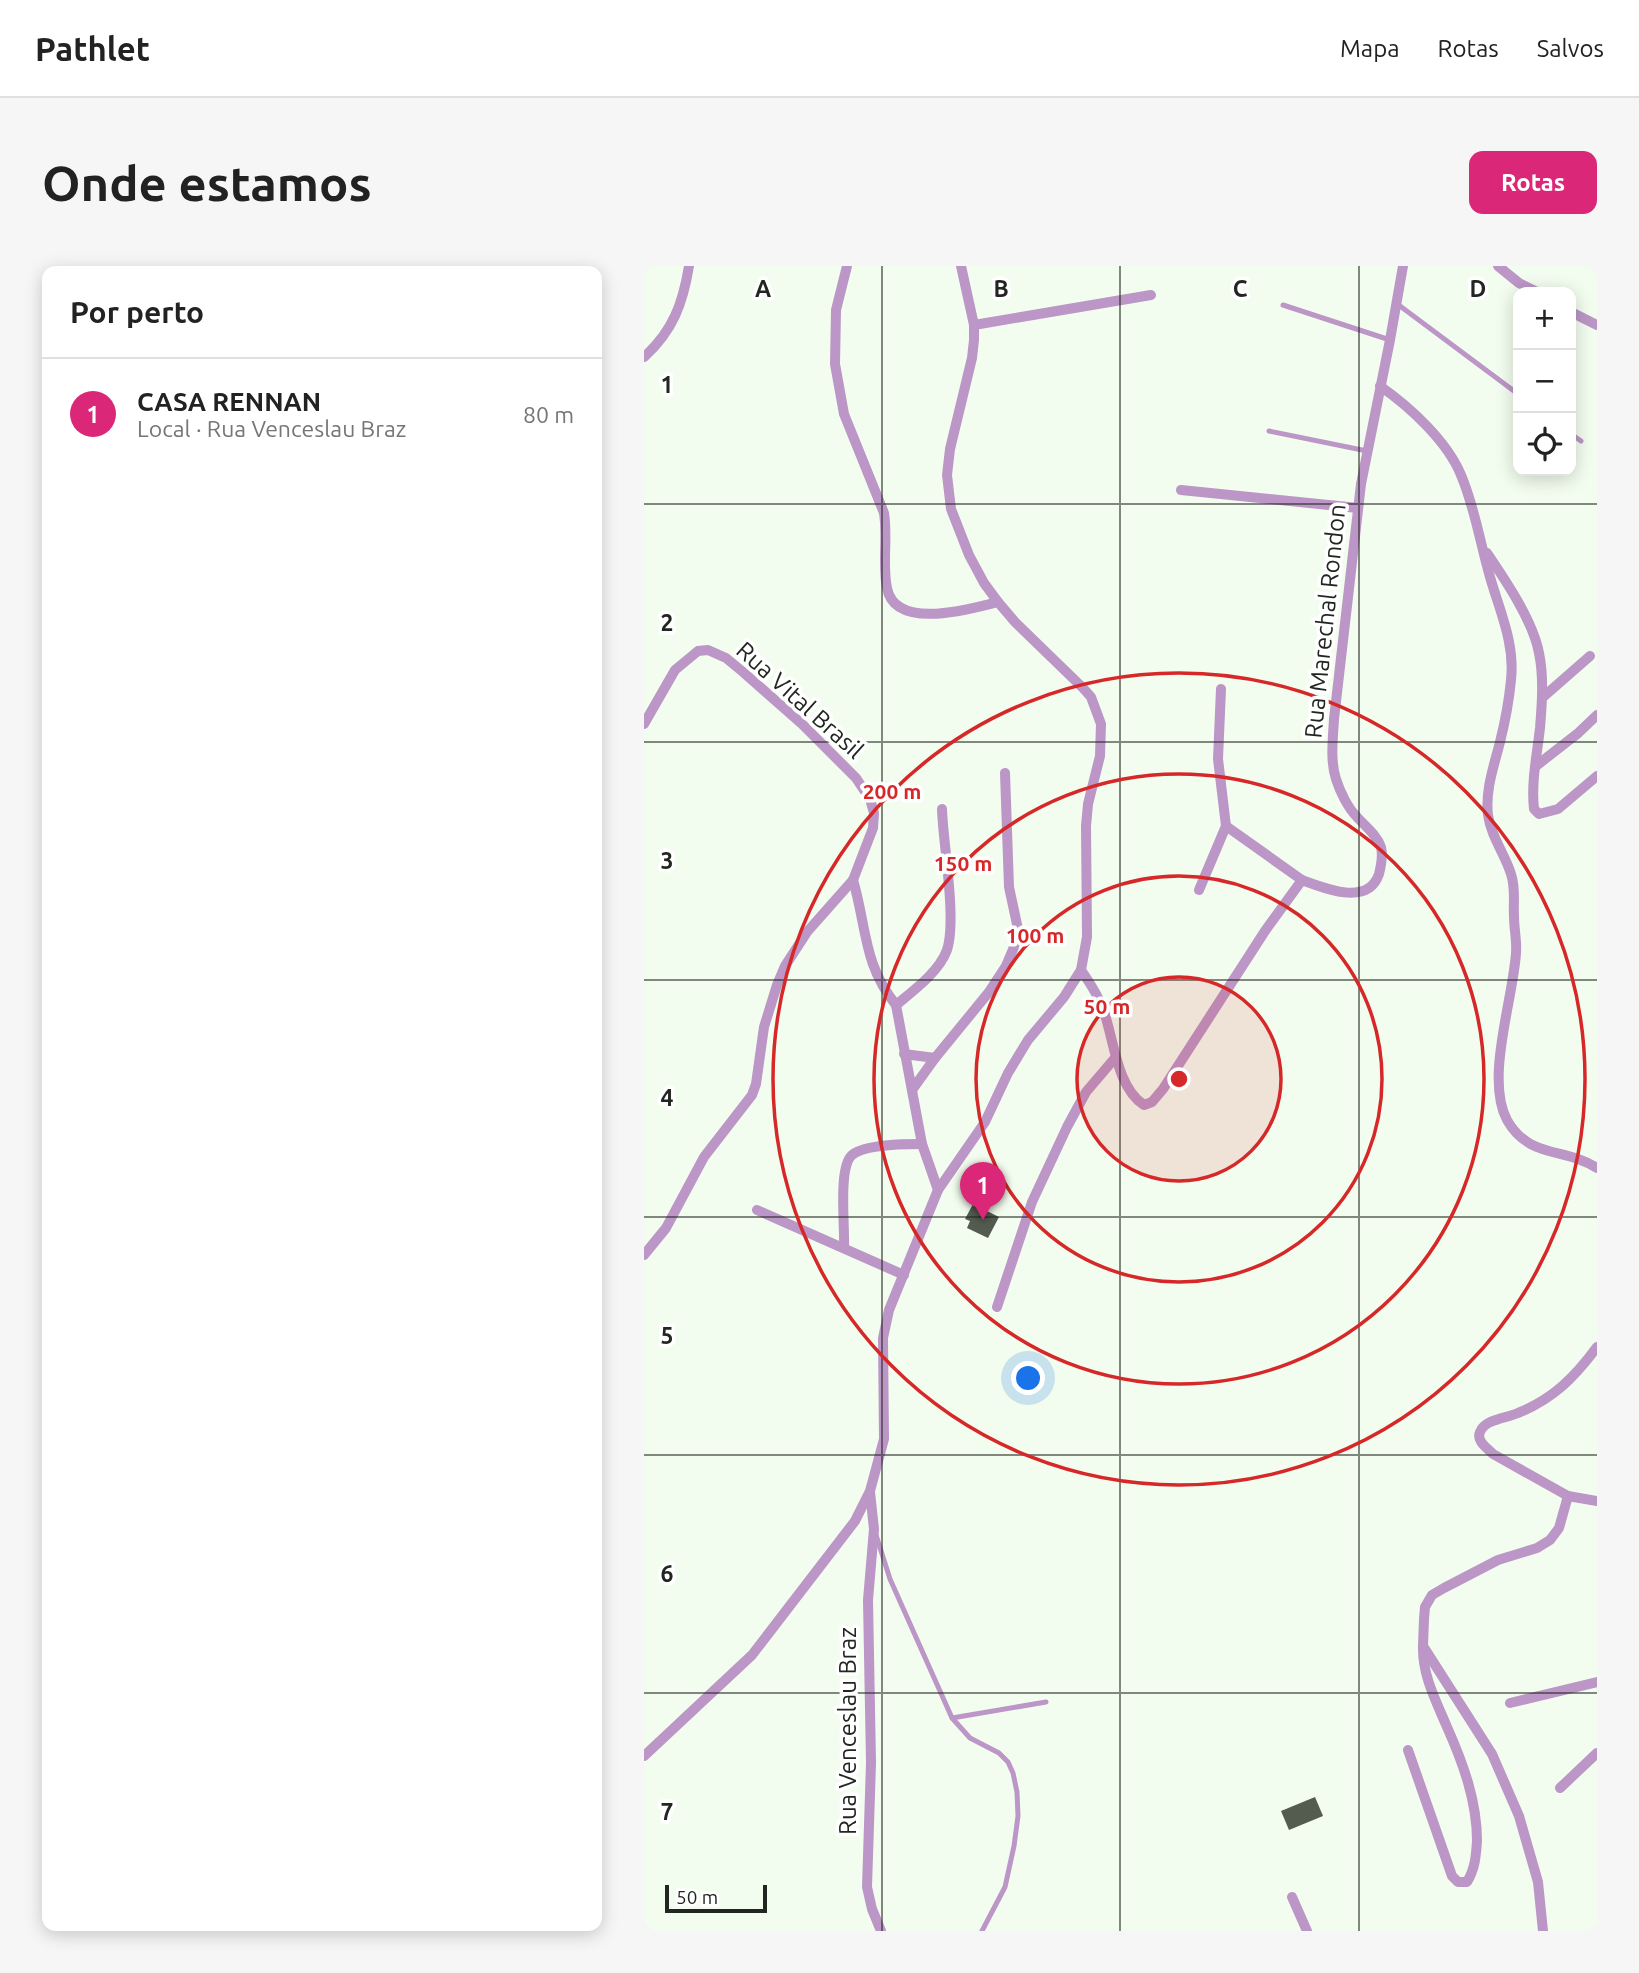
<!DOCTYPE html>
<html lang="pt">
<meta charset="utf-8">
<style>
body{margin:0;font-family:Ubuntu,sans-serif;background:#f6f6f6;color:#222}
.controls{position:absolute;right:21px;top:21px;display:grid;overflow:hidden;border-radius:14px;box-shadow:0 4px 18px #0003}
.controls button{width:63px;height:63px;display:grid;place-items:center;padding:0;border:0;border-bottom:2px solid #e0e0e0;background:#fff;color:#222;font:35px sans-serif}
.scale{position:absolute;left:21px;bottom:18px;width:102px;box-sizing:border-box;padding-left:7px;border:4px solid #222620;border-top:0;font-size:19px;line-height:24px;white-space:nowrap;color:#222620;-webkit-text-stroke:5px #fff;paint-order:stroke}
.you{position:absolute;left:385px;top:1113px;width:24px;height:24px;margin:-18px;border:5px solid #fff;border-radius:50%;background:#1a73e8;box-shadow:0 0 0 10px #1a73e833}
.badge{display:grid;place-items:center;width:46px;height:46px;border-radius:50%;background:#db2777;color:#fff;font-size:23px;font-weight:700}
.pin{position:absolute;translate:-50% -58px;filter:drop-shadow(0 2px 4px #0008)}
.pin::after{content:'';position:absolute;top:37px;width:24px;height:21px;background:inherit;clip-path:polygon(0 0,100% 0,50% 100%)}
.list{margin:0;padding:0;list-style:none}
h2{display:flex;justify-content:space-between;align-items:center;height:91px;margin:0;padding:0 28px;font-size:30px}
h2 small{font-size:23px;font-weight:400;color:#767676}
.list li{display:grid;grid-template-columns:46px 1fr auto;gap:21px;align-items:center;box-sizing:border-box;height:112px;padding:0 28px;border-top:2px solid #e0e0e0}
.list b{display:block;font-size:26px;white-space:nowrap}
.list p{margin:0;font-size:23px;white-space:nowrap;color:#767676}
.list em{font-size:23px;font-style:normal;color:#767676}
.icon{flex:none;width:38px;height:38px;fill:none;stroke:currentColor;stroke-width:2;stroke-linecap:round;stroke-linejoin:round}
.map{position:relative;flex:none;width:953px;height:1665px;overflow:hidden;border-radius:14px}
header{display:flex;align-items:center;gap:42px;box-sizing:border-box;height:98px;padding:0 35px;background:#fff;border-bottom:2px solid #e0e0e0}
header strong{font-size:33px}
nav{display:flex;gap:38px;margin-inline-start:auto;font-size:24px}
.intro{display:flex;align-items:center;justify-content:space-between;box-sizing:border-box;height:168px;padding:0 42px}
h1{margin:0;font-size:49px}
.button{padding:18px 32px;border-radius:14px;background:#db2777;color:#fff;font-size:24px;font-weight:700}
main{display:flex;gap:42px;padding:0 42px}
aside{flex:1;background:#fff;border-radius:14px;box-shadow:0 4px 18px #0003}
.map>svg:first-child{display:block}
</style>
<header>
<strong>Pathlet</strong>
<nav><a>Mapa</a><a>Rotas</a><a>Salvos</a></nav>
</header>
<div class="intro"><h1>Onde estamos</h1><a class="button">Rotas</a></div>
<main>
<aside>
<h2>Por perto<small></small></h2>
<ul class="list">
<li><span class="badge">1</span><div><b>CASA RENNAN</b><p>Local · Rua Venceslau Braz</p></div><em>80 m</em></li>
</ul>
</aside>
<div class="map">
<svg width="953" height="1665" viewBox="0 0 953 1665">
<rect width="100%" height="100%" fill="#f3fdef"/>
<g fill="#545c50">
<path d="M 329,938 L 355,951 L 344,972 L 323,962 L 326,955 L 321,953 Z"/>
<path d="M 671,1531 L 679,1550 L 645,1564 L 637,1545 Z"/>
</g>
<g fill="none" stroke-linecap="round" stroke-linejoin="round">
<g stroke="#bb96c6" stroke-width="5">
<path d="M 752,37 L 874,128"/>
<path d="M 639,39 L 746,74"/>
<path d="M 625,165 L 723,185"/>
<path d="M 927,168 L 937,175"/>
<path d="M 232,1269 L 246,1313 L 308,1452 L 326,1472 L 355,1487 L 364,1496 L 369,1507 L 373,1526 L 374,1550 L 370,1580 L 361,1621 L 338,1665"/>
<path d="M 308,1452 L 402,1436"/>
</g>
<g stroke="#bb96c6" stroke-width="10">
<path d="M 203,0 L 192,44 L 191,98 L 200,148 L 240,247 C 244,272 238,298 243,322 C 251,365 326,343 354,336"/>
<path d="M 854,0 L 875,17 L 893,26"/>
<path d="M 927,46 L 953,59"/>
<path d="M 330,59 L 507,29"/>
<path d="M 0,91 C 29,65 39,37 45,0"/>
<path d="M 736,120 C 766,141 803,175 817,209 C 831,242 836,277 846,311 C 856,346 871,377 867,414 C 865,435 861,456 856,476 C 850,500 841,524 844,549 C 847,571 861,588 867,608 C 872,623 869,636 870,650 C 870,663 873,675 872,687 C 869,734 841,813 863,854 C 885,893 920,881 953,902"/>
<path d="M 537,224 L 714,242"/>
<path d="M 843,287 C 862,315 889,355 895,387 C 900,411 898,438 896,462 C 893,489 887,516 890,543 L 895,548 L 914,543 L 953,510"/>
<path d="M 898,432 L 946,390"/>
<path d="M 0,458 L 31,404 L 54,385 L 64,384 L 82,392 L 99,406 L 158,458 L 212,512 L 226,533 L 230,547 L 229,562 L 209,614 L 163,666 L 141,700 L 133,719 L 120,761 L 112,818 L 108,829 L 60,891 L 22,962 L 0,989"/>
<path d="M 892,500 L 933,468 L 953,449"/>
<path d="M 582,560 L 658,614"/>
<path d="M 209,614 C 223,662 219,698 252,739 L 278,878 L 294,924"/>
<path d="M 555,624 L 582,560 L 574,493 L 577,423"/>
<path d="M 437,704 C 446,717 454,729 459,743 C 470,772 472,821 500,839 L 508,836 L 519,823 L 621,665 L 658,614 C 680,622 724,641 735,608 C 737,600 739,589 737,581 C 733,569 721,560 713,551 C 704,542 696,526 692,513 C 686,495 689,472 690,453 L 717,218 L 746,74 L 759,0"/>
<path d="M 252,739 C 269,725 295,706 303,684 C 313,653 299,578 298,543"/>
<path d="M 260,788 L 291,792"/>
<path d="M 268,824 L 291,792 L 345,726 L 362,700 L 370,681 L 374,663 L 365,621 L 361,507"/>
<path d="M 113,944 L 260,1009"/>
<path d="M 200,980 C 201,961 194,901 208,889 C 221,878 261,878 278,878"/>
<path d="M 353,1041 L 388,936 L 423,861 L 442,826 L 471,792"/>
<path d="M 953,1081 C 931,1111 909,1133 874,1147 C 863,1152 841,1153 836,1166 C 832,1175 843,1182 849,1188 L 924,1230 L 953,1235"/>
<path d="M 226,1226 L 230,1263 L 224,1334 L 227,1497 L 223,1621 L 228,1643 L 237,1665"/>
<path d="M 866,1437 L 953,1416"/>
<path d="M 764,1484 L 808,1610 L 814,1616 L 823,1616 C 831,1603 832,1590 833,1575 C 833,1535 819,1497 803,1461 C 792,1435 778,1409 779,1380"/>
<path d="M 0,1490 L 108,1389 L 211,1255 L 226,1225 L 240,1173 L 239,1072 L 245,1044 L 294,924 L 341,856 L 364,807 L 384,774 L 420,731 L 437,704 L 443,671 L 442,560 L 444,538 L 456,490 L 457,458 L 447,431 L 439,422 L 371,356 L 354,336 L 340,317 L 325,289 L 307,243 L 303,209 L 306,183 L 328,92 L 330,74 L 330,59 L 317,0"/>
<path d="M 916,1522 L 953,1487"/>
<path d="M 648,1631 L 663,1665"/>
<path d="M 899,1665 L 894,1616 L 875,1550 L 848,1488 L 779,1380 L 780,1353 L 781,1341 L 788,1329 L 800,1322 L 854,1294 L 893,1282 L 906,1274 L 915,1262 L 924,1230"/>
</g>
</g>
<path fill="none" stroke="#222620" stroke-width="2" stroke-opacity="0.55" d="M 238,0 L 238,1665M 476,0 L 476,1665M 715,0 L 715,1665M 0,238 L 953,238M 0,476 L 953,476M 0,714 L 953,714M 0,951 L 953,951M 0,1189 L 953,1189M 0,1427 L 953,1427"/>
<circle cx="535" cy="813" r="102" fill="#d62828" fill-opacity=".12"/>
<g fill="none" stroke="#d62828" stroke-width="3.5">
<circle cx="535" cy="813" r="102"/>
<circle cx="535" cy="813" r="203"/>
<circle cx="535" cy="813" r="305"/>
<circle cx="535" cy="813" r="406"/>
</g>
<g text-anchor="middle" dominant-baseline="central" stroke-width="7" stroke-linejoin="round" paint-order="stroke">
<g font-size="24" fill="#222620" stroke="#fff">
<text transform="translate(681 355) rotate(-84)">Rua Marechal Rondon</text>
<text transform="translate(156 434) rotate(42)">Rua Vital Brasil</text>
<text transform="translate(203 1465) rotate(-90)">Rua Venceslau Braz</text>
</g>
</g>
<g font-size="23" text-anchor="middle" font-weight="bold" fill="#222620" stroke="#fff" stroke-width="7" stroke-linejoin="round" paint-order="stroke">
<text x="119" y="31">A</text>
<text x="357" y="31">B</text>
<text x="596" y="31">C</text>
<text x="834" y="31">D</text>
<text x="23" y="127">1</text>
<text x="23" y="365">2</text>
<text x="23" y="603">3</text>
<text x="23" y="840">4</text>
<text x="23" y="1078">5</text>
<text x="23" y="1316">6</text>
<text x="23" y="1554">7</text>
</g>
<circle cx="535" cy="813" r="10" fill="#d62828" stroke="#fff" stroke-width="3.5"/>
<g font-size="21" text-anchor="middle" font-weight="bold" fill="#d62828" stroke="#fff" stroke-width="7" stroke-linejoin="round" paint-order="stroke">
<text x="248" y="533">200 m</text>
<text x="319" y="605">150 m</text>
<text x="391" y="677">100 m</text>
<text x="463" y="748">50 m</text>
</g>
</svg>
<div class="controls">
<button>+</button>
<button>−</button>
<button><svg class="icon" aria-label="locate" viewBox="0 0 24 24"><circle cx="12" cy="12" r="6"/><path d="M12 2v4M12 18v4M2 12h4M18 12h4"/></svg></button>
</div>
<div class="scale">50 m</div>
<div class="you"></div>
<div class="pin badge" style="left:339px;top:954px">1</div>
</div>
</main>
